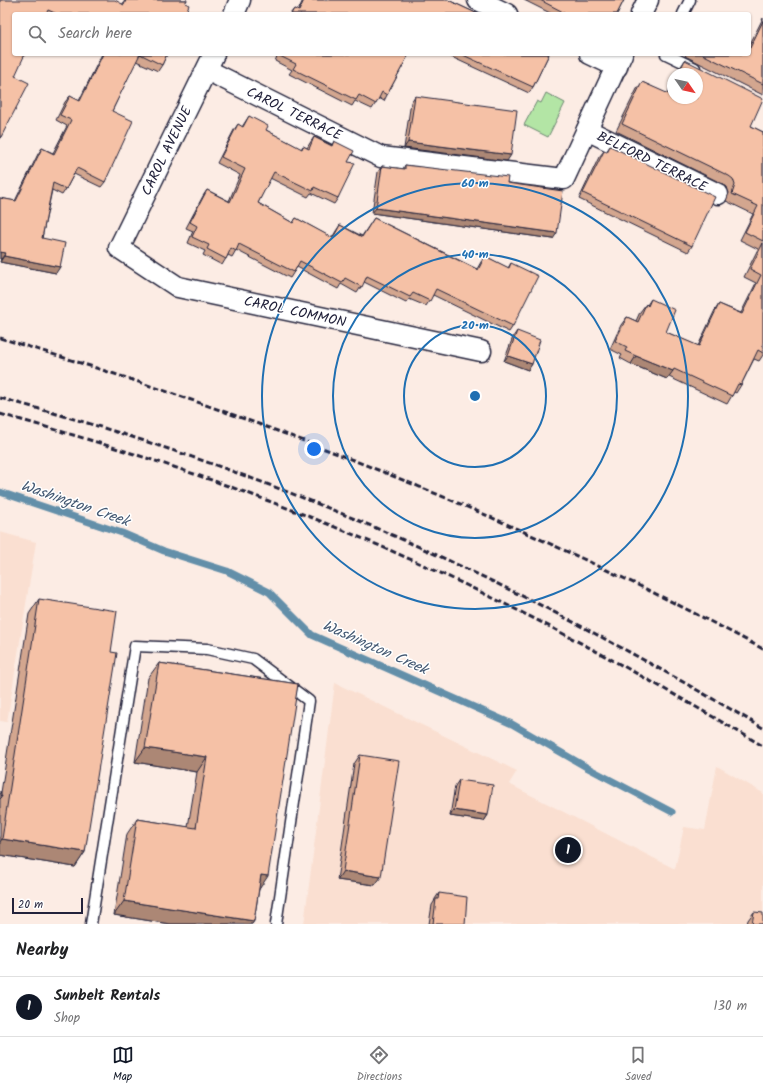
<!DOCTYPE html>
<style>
body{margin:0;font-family:Kalam,sans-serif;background:#f2f2f2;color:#202124}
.compass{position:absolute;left:667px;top:68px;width:36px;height:36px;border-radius:50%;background:#fff;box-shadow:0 1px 3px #0004;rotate:124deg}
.scale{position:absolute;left:12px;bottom:10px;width:71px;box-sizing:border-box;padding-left:4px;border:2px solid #22223b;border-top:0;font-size:11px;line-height:14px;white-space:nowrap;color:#22223b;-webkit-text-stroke:3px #fff;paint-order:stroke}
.you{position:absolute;left:314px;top:449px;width:14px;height:14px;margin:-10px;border:3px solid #fff;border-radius:50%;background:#1a73e8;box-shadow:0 0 0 6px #1a73e833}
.badge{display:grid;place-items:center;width:26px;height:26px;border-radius:50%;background:#111827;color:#fff;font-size:13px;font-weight:700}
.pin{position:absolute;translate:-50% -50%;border:2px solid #fff;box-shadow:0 1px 4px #0006}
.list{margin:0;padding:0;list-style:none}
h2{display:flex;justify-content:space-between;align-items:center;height:52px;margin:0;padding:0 16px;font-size:17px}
h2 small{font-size:13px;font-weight:400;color:#757577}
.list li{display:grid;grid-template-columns:26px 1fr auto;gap:12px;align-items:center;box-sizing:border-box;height:60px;padding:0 16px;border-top:1px solid #e0e0e0}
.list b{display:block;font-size:15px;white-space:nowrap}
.list p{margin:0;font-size:13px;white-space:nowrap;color:#757577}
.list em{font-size:13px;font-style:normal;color:#757577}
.icon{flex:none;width:22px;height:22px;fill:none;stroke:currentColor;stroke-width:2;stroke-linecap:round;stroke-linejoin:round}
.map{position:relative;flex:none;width:763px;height:924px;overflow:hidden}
.search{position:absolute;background:#fff;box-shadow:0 1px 3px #0004;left:12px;right:12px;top:12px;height:44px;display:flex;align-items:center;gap:10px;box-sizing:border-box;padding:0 14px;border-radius:4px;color:#757577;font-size:15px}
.sheet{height:112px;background:#fff}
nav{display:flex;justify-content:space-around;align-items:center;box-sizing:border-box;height:56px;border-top:1px solid #e0e0e0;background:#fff;font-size:11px;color:#757577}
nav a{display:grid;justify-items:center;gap:2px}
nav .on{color:#111827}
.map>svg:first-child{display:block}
</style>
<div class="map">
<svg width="763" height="924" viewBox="0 0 763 924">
<rect width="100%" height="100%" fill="#fcece4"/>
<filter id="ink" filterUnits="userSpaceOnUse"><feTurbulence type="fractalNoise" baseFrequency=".025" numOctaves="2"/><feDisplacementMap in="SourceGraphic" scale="8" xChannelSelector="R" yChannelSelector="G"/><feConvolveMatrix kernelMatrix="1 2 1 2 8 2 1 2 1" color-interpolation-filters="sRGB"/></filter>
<g filter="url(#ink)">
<g fill="#fadfd1">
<path d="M 0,532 L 36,542 L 7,722 L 0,721 Z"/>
<path d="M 335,683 L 517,771 L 509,784 L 675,869 L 684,827 L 705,830 L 717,766 L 763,793 L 763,924 L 304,924 Z"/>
</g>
<path fill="#b3e5a5" stroke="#6a8470" d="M 546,93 L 565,103 L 548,137 L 524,125 L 537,101 L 541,103 Z"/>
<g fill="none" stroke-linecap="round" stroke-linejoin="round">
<path stroke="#648fa9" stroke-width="7" d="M 0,492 L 122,533 L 164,551 L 227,571 L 269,592 L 312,635 L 512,724 L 588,768 L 672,812"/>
<g stroke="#22223b" stroke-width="13">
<g id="service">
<path d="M 683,14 L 690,0"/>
<path d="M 666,54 L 695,68"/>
<path d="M 91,924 L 135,646 L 207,649 L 253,659 L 309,701 L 276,924"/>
</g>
</g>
<g stroke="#22223b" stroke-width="23">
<g id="minor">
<path d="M 478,0 L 507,14"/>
<path d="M 234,14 L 240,0"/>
<path d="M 641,14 L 648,0"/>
<path d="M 214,54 L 119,248 L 178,287 L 481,351"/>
<path d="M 590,54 L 617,67"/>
<path d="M 207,70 L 381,157 L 564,179 L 622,54"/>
<path d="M 587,130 L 718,194"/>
</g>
</g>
<use href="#service" stroke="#fff" stroke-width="10"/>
<use href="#minor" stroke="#fff" stroke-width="20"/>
<g stroke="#22223b" stroke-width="3" stroke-dasharray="6 3" stroke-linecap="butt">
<path d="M 0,338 C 263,417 520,519 763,649"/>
<path d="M 0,398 C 163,442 323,500 475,573 C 574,620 669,673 763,728"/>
<path d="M 0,414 C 160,458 318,514 468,586 C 569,634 666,689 763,746"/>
</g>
</g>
<g fill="#d3a68f" stroke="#22223b">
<path d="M 0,0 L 123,4 L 125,0 L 187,0 L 185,3 L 185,14 L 14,14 L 15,76 L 0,139 Z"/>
<path d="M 303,0 L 448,0 L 478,14 L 290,14 L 294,9 L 298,11 Z"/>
<path d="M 524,0 L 624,0 L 617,14 L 552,14 Z"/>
<path d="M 763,18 L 763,95 L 685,56 L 686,54 L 749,54 L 749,46 Z"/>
<path d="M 102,54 L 167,54 L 162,65 L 158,71 L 136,61 L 112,111 L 105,182 L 101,187 L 74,174 L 66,189 L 62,195 L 52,190 L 42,238 L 56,273 L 0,262 L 1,259 L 0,259 L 0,198 L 15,201 L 38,154 L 42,148 L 53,153 L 67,126 L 56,120 L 65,102 L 70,96 L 79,101 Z"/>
<path d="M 278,54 L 409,54 L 387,95 L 384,101 L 379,98 L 372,109 L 355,101 L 352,106 L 289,74 L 292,70 L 275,61 Z"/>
<path d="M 445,54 L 549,54 L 533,87 L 529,93 Z"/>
<path d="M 685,60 L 751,126 L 763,132 L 763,355 L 759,361 L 754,359 L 741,385 L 736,393 L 734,392 L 727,404 L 669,377 L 667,379 L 631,364 L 620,358 L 622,355 L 610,349 L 621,325 L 627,317 L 636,321 L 640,312 L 646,304 L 647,305 L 651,299 L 666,332 L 698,346 L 714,312 L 719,304 L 741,313 L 756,283 L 744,277 L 758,249 L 740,240 L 753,214 L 726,201 L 729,193 L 727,187 L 723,184 L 616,131 L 637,89 L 642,82 L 667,94 L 673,82 L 673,98 L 697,74 L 677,74 L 680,68 Z"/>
<path d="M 415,96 L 507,161 L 404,148 L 411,102 Z"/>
<path d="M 249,116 L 266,130 L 301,149 L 303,146 L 307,148 L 310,143 L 314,137 L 332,145 L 334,141 L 348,162 L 338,198 L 334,204 L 311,193 L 308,197 L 270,178 L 258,203 L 293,223 L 296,218 L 332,238 L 336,231 L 340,225 L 362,236 L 374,218 L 477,269 L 481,262 L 485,256 L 508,268 L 511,263 L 513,326 L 509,332 L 433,295 L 426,306 L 409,299 L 406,303 L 364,282 L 357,293 L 341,284 L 338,289 L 297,267 L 290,278 L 236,250 L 232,257 L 228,255 L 222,265 L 203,255 L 205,251 L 188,243 L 193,231 L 186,228 L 203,196 L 207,190 L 229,201 L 240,175 L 217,163 L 234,130 L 238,124 L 242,127 Z"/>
<path d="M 610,146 L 692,246 L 688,252 L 579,199 L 599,157 L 604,151 L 606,152 Z"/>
<path d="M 405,165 L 507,183 L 553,239 L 372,213 L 378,172 L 382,166 L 403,169 Z"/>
<path d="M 517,331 L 532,364 L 528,370 L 504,361 L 513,337 Z"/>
<path d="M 39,599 L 111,652 L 85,852 L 75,867 L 0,855 L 0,799 L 29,614 Z"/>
<path d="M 159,663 L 298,684 L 259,889 L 254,921 L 252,924 L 170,924 L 114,915 L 127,834 L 137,819 L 188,827 L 197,772 L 135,762 L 148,678 Z"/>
<path d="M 360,755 L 375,885 L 337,880 L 354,764 Z"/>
<path d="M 459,780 L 488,815 L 484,821 L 450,816 L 455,786 Z"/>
<path d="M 439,893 L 465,924 L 429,924 L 432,905 L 434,902 L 435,899 Z"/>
<path d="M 754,912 L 763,924 L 747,924 L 748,920 Z"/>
</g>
<g fill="#ac8774" stroke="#22223b">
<path d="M 408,142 L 511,155 L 507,161 L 404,148 Z"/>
<path d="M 376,208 L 557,233 L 553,239 L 372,213 Z"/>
<path d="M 0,252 L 6,253 L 1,259 L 0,259 Z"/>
<path d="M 4,256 L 60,267 L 56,273 L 0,262 Z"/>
<path d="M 508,356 L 532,364 L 528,370 L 504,361 Z"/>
<path d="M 636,356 L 673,371 L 667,379 L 631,364 Z"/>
<path d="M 145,748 L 207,757 L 197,772 L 135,762 Z"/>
<path d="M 454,810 L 488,815 L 484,821 L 450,816 Z"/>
<path d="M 2,839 L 85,852 L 75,867 L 0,855 L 0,842 Z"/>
<path d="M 343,871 L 381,877 L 375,885 L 337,880 Z"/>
<path d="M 261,875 L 268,876 L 258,891 Z"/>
<path d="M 124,901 L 254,921 L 252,924 L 170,924 L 114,915 Z"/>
</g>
<g fill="#f5c1a6" stroke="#22223b">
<path d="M 0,0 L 115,0 L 124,5 L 126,0 L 187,0 L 185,3 L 189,5 L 185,14 L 57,14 L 48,10 L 46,14 L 14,14 L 14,54 L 25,54 L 15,76 L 29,83 L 0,139 Z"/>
<path d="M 304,0 L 448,0 L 478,14 L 291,14 L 294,9 L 299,11 Z"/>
<path d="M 540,0 L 624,0 L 617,14 L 567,14 Z"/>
<path d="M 763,21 L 763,84 L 702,54 L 749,54 L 749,48 L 750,48 Z"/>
<path d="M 103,54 L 167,54 L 162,65 L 140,54 L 112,111 L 133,121 L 105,182 L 77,168 L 66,189 L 53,183 L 42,238 L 65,243 L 60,267 L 4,256 L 6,253 L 0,252 L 0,198 L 16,201 L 42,148 L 54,154 L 71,120 L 60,115 L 70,96 L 80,101 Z"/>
<path d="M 279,54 L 409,54 L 387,95 L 382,92 L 376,104 L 359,95 L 356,100 L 293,69 L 296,64 L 278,55 Z"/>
<path d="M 461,54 L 549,54 L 533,87 Z"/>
<path d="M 685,60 L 763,99 L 751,126 L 763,132 L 763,241 L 745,232 L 758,206 L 732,194 L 735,185 L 733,179 L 729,176 L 622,124 L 642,82 L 669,94 L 673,85 L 673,98 L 697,98 L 697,74 L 678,74 Z"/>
<path d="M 415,96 L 517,110 L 511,155 L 408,142 Z"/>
<path d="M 249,116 L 268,126 L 266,130 L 302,149 L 303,146 L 309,149 L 314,137 L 332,146 L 334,141 L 354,151 L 348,162 L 355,163 L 338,198 L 314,187 L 313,191 L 274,172 L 258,203 L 293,223 L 296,218 L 333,238 L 340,225 L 362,237 L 374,218 L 478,270 L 485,256 L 509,268 L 511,263 L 538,276 L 513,326 L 436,289 L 430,301 L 413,293 L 410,297 L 367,276 L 362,287 L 345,278 L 342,283 L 300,261 L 294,272 L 239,244 L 236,251 L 231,248 L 226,259 L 207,249 L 209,245 L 192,237 L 197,226 L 190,222 L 207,190 L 230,202 L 245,169 L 221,157 L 238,124 L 243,127 Z"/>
<path d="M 610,146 L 715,197 L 692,246 L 583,193 L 604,151 L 607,152 Z"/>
<path d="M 405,165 L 508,177 L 507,183 L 563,191 L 557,233 L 376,208 L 382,166 L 405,169 Z"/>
<path d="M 763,243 L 763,353 L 758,350 L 741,385 L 738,384 L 732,396 L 674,369 L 673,371 L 636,356 L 625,351 L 627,347 L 615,341 L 627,317 L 638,322 L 646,304 L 648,306 L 651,299 L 675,310 L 666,332 L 699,346 L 719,304 L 742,314 L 761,275 L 750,269 Z"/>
<path d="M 517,331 L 540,340 L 532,364 L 508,356 Z"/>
<path d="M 39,599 L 117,611 L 111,652 L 117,653 L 85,852 L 2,839 Z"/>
<path d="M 159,663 L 298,684 L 268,876 L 261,875 L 254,921 L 124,901 L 137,819 L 196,828 L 207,757 L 145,748 Z"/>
<path d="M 360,755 L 399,761 L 381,877 L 343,871 Z"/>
<path d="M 459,780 L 493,785 L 488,815 L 454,810 Z"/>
<path d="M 0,791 L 2,797 L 0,799 Z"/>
<path d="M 439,893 L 467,897 L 465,924 L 433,924 L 436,899 L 438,899 Z"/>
<path d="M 754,912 L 763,913 L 763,924 L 752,924 Z"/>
</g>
</g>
<g fill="none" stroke="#1f6fb2" stroke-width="2">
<circle cx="475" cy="396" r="71"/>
<circle cx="475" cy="396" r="142"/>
<circle cx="475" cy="396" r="213"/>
</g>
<g text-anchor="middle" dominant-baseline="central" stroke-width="3" stroke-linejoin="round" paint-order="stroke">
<g font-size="14" fill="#22223b" stroke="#fff">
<text transform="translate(294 114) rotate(26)">CAROL TERRACE</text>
<text transform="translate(167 151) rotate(-64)">CAROL AVENUE</text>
<text transform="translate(652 162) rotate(26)">BELFORD TERRACE</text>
<text transform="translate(295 312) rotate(12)">CAROL COMMON</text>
</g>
<g font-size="15" font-style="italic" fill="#435872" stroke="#fff">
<text transform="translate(75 504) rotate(19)">Washington Creek</text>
<text transform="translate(375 648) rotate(24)">Washington Creek</text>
</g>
</g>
<circle cx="475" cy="396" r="6" fill="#1f6fb2" stroke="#fff" stroke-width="2"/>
<g font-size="12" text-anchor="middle" font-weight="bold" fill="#1f6fb2" stroke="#fff" stroke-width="3" stroke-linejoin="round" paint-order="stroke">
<text x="475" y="187">60 m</text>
<text x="475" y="258">40 m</text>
<text x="475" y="329">20 m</text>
</g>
</svg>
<svg class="compass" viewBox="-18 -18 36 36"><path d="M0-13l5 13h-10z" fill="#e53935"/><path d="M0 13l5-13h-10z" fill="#757577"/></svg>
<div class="scale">20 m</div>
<div class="you"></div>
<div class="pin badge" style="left:568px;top:850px">1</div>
<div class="search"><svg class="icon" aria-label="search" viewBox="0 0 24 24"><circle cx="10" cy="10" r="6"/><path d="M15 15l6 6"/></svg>Search here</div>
</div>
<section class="sheet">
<h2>Nearby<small></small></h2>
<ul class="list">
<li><span class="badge">1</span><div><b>Sunbelt Rentals</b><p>Shop</p></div><em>130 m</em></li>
</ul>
</section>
<nav>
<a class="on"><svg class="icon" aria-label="map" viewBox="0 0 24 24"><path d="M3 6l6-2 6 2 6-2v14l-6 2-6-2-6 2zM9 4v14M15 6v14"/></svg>Map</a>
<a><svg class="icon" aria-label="directions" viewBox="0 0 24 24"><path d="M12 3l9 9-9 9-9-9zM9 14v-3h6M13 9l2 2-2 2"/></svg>Directions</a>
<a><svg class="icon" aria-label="saved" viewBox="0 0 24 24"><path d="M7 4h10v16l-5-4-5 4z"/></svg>Saved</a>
</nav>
